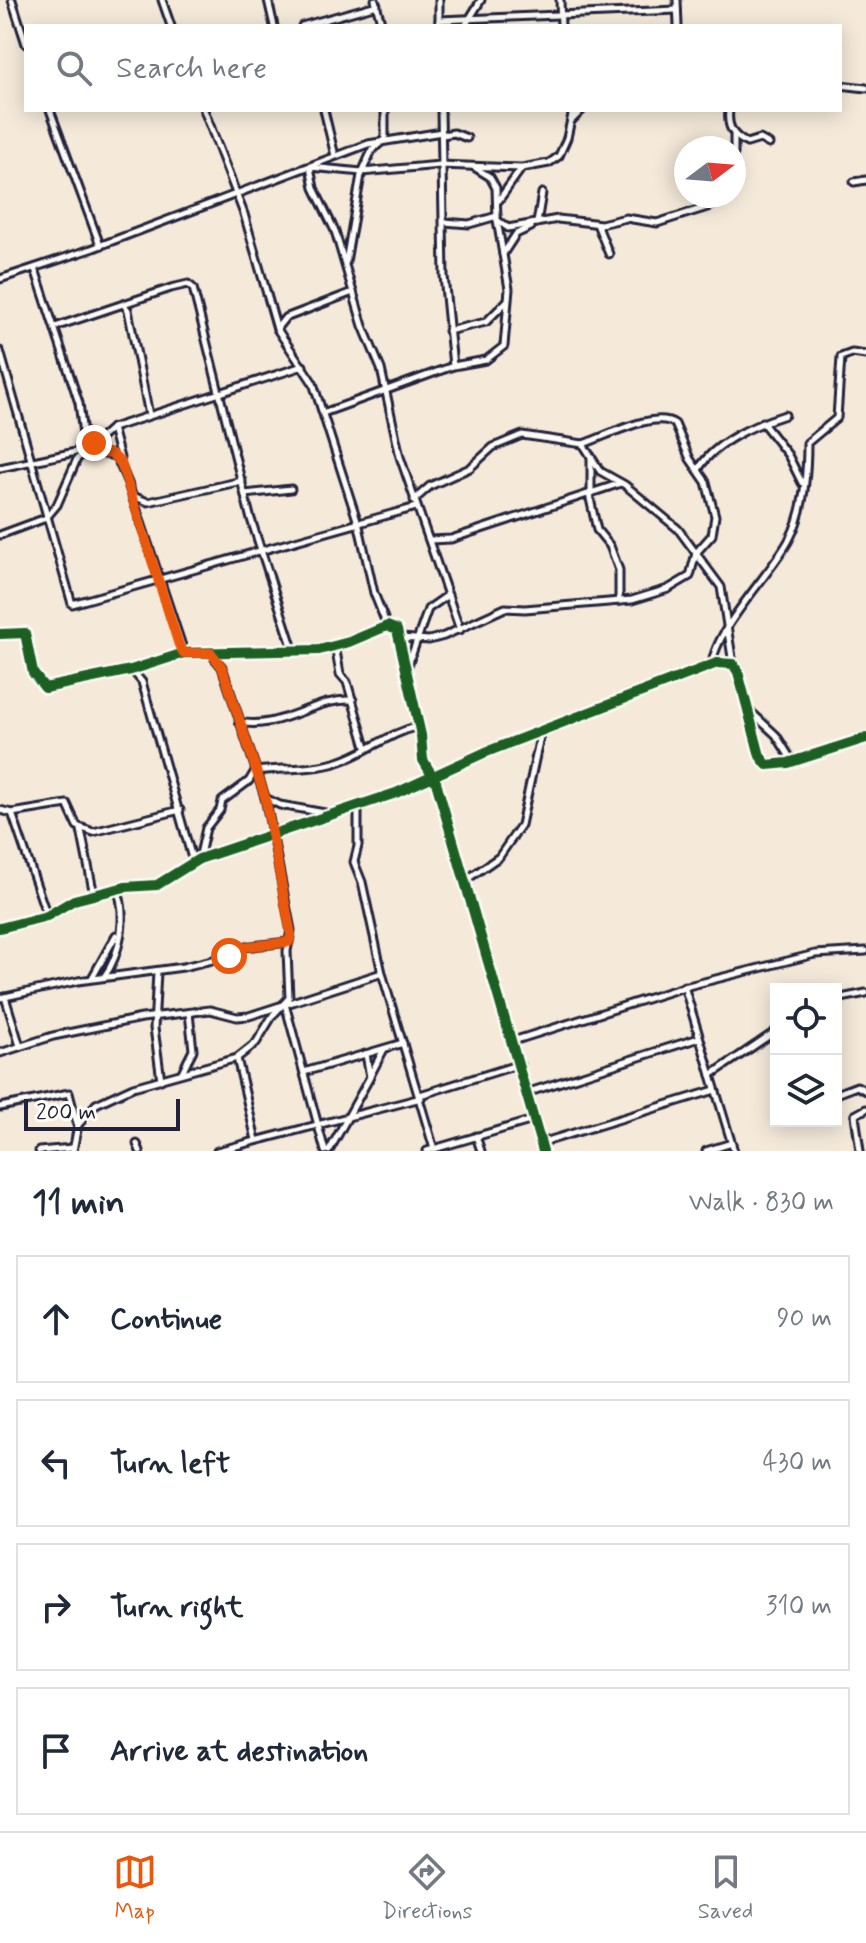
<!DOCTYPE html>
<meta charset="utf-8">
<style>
body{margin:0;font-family:Mynerve,sans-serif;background:#f6f6f7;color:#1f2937}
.controls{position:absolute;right:24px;bottom:24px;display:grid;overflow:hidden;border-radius:0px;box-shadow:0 4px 20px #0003}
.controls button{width:72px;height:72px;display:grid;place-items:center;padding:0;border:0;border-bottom:2px solid #e0e1e3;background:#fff;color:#1f2937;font:40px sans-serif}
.compass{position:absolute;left:674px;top:136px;width:72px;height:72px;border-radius:50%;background:#fff;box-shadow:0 4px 20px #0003;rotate:74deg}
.scale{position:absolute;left:24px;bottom:20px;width:156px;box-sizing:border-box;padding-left:8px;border:4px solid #22223b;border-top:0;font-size:22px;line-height:28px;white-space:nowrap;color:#22223b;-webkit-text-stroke:6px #fdfcf7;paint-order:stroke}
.stop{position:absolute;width:24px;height:24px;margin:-18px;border:6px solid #ea580c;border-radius:50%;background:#fff}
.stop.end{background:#ea580c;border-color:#fff;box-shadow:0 2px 8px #0008}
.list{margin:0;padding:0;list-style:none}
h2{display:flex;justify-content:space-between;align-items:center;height:104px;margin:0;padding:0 32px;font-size:34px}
h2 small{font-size:26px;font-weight:400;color:#747a83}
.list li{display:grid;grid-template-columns:52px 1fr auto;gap:24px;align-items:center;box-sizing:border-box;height:128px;margin:0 16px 16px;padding:0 16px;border:2px solid #e0e1e3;border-radius:0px}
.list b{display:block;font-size:30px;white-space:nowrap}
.list em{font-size:26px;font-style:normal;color:#747a83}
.icon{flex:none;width:44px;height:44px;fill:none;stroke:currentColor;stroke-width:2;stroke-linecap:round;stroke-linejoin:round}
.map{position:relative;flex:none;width:866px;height:1151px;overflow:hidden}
.search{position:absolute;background:#fff;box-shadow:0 4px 20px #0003;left:24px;right:24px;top:24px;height:88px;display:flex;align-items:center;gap:20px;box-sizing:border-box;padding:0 28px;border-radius:0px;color:#747a83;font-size:30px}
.sheet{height:680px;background:#fff}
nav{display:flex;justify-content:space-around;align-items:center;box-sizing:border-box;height:112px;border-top:2px solid #e0e1e3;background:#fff;font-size:22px;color:#747a83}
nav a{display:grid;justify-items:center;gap:4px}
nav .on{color:#ea580c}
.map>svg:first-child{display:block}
</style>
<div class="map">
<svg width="866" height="1151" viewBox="0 0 866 1151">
<rect width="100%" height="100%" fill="#f5eada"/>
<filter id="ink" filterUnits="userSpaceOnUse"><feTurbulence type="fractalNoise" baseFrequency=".0125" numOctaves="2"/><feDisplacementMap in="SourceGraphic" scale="16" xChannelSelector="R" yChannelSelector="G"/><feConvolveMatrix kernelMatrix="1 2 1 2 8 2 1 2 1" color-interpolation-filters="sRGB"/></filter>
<g filter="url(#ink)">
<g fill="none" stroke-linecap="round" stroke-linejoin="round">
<g stroke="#22223b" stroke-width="11">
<g id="minor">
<path d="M 12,0 L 26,44"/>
<path d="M 162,0 L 171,26"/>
<path d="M 268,0 L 274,26"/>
<path d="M 375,0 L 382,26"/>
<path d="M 439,0 L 439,26"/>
<path d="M 560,0 L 561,26"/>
<path d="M 677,0 L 678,26"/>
<path d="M 439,20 L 677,10"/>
<path d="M 302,26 L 377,5"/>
<path d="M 465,26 L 481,0"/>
<path d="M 840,85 L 866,88"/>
<path d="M 50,110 L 100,245"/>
<path d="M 204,110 L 244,214 L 277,329 L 313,383 L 359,526 L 374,593 L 387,626"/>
<path d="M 324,110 L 335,156"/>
<path d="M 441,110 L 444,276 L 453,366"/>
<path d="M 729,110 C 727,126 732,136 747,143 L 760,139 L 769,144"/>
<path d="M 572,120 L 582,110"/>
<path d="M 442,135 L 454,133 L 467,138"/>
<path d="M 734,154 L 734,135"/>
<path d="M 854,182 L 866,180"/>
<path d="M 499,200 L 521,169"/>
<path d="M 497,220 L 508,228 L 558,219 L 601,224 L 626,218 L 657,223 L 723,202 L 728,196"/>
<path d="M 444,222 L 469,224 L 497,216"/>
<path d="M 537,223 L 542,193"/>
<path d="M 597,224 L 609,254"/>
<path d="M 503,254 L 516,234 L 531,227"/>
<path d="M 346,262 L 361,175 L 372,150 L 385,139 L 385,110"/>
<path d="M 35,269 L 79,403 L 85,450"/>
<path d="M 0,279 L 91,249 L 368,144 L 442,132"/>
<path d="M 124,305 L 128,310 L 149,415"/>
<path d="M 55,327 L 171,288 L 188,284 L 193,288 L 250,516 L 293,649"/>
<path d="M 277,328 L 285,318 L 353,292"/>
<path d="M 448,331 L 486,322 L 507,301"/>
<path d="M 0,351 L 72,604 L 416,507"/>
<path d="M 323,413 L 453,366 L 486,360 L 504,346 L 509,289 L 497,220 L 496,188 L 490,177 L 474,167"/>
<path d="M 762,422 L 788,455 L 802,483"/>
<path d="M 112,428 L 120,458"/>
<path d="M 591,456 L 591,493"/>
<path d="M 0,468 L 85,450 L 116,456 L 128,483 L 184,652"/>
<path d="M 698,470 C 714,442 756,424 785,415"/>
<path d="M 245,494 L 291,489"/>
<path d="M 589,494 L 597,530 L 610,546 L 619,570 L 619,601"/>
<path d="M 133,496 L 148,502 L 242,481"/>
<path d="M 414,500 L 430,486 L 470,468 L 493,447 L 522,435 L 583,444 L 600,471 L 625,485 L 678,529 L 721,587 L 733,664"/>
<path d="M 0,535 L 46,518 L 57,505 L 77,459 L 112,428 L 303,366"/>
<path d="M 429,540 L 451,539 L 621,483"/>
<path d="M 460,630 L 400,457 L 381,369 L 363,326 L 335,231 L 314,188 L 310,167 L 362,172 L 440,165 L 522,168 L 549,163 L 559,156 L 567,138 L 573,110"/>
<path d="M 0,634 L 25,633 L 33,673 L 45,688 L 131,670 L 184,653 L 319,650 L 349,642 L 387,626 L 397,630 L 421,735 L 423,760 L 436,782 L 543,1151"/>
<path d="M 401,638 L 429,640 L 444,636 L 505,608 L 525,609 L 632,600 L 668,589 L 690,576 L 696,553 L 712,535 L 715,516 L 706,482 L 690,459 L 675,424 C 656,409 605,437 583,444"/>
<path d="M 335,645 L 340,674 L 347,682 L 366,747"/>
<path d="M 712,665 C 715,629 771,574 789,540 C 804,513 807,474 807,443 L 837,418 L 841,357 L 852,353 L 866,355"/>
<path d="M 132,670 L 142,682 L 193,862"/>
<path d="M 406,671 L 428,609 L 448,595"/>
<path d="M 749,710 L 776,735 L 793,762"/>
<path d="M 239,722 C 279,731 313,698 353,700"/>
<path d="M 265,798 L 280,805 L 325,813"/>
<path d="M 358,807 L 358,846 L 354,862 L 362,882 L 382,973 L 434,1149"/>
<path d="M 0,810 L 12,813 L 47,916"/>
<path d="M 12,813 L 67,804 L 77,826 L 93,832 L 180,810"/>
<path d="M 81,830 L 94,895"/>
<path d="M 199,859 L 206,828 L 220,810 L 222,801 L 249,781 L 255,771 C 281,768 313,770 338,762 C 367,753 388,733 419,726"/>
<path d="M 466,880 L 499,857 L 521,825 L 541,732"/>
<path d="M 0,928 L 47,916 L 74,900 L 125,887 L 157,885 L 199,859 L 396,793 L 486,752 L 717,663 L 733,664 L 738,672 L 760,756 L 767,765 L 788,763 L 866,738"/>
<path d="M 157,972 L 154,1028 L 161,1080"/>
<path d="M 104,977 C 120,955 128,916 117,889"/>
<path d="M 92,978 L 116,935"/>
<path d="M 684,986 L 734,1151"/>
<path d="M 5,997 L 20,1046"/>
<path d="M 0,998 L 78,981 L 183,967 L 229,956 L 243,947 L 289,942"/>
<path d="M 836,999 L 866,993"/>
<path d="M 285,1004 L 325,1151"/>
<path d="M 513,1041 L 684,987 L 815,954 L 866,951"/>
<path d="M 0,1053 L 53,1036 L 142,1018 L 210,1010 L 237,1017 L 249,1016 L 382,973"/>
<path d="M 237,1058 L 256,1140"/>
<path d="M 182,1072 L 193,1050 L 189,1013"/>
<path d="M 304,1072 L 403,1043"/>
<path d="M 711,1075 L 776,1031"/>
<path d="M 370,1076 L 384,1049"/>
<path d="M 526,1093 L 699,1038"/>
<path d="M 836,1094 L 857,1086 L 866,1091"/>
<path d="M 420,1095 L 520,1064"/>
<path d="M 0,1107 L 69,1093 L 77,1124"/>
<path d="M 476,1136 L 481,1151"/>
<path d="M 541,1143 L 715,1090"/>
<path d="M 137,1144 L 140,1151"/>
<path d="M 39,1151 L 72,1148"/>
<path d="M 73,1151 L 78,1125 L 96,1104 L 133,1087 L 237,1058 L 256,1043 L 273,1015 L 289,998 L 287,951 L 291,930 L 265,797 L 222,667 L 211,654"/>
<path d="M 217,1151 L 421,1098"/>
<path d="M 329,1151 L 370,1077 L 366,1054"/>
<path d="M 427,1151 L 533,1120"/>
<path d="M 706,1151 L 732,1143"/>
<path d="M 860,1151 L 855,1115 L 866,1109"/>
</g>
</g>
<use href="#minor" stroke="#fdfcf7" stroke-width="5"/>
<g stroke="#fdfcf7" stroke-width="15">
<g id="cycleway">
<path d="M 0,634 L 25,633 L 33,673 L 45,688 L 131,670 L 184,653 L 319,650 L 349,642 L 387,626 L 397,630 L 421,735 L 423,760 L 436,782 L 543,1151"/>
<path d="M 0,928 L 47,916 L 74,900 L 125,887 L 157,885 L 199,859 L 396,793 L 486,752 L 717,663 L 733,664 L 738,672 L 760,756 L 767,765 L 788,763 L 866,738"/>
</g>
</g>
<use href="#cycleway" stroke="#1b5e20" stroke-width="10"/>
</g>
</g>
<g fill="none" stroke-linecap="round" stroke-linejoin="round" filter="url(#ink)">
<path stroke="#ea580c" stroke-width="10" d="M 94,443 L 85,450 L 112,454 L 121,463 L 179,645 L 184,653 L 211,653 L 222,667 L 265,797 L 291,935 L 289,942 L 243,947 L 229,956"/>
</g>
</svg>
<div class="controls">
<button><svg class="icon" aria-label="locate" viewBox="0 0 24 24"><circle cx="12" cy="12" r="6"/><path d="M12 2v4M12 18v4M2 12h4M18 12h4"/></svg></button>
<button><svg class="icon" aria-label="layers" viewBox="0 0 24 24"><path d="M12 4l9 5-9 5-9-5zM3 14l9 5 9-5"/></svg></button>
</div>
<svg class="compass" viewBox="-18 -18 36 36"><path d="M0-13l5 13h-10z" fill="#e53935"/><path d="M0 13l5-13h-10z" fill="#747a83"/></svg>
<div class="scale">200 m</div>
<div class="stop" style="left:229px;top:956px"></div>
<div class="stop end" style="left:94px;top:443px"></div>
<div class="search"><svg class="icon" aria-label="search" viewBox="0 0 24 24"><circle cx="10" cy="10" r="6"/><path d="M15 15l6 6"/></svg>Search here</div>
</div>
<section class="sheet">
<h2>11 min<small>Walk · 830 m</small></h2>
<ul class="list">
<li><svg class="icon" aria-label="ahead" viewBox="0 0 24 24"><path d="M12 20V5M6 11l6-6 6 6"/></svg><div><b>Continue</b></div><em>90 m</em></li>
<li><svg class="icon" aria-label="left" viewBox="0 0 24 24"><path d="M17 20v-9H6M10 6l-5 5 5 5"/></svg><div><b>Turn left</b></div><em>430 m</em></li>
<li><svg class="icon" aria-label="right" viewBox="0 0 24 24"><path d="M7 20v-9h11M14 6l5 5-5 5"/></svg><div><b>Turn right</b></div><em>310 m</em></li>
<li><svg class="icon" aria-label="arrive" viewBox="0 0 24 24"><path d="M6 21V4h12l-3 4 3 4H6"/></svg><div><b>Arrive at destination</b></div></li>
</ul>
</section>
<nav>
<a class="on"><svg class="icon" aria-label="map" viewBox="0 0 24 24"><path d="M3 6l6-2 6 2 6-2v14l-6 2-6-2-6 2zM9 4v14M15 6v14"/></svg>Map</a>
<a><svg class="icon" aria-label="directions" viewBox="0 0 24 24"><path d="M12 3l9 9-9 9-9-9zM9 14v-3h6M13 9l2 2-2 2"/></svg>Directions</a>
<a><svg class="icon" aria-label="saved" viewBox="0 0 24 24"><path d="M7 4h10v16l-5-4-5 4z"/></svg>Saved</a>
</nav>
